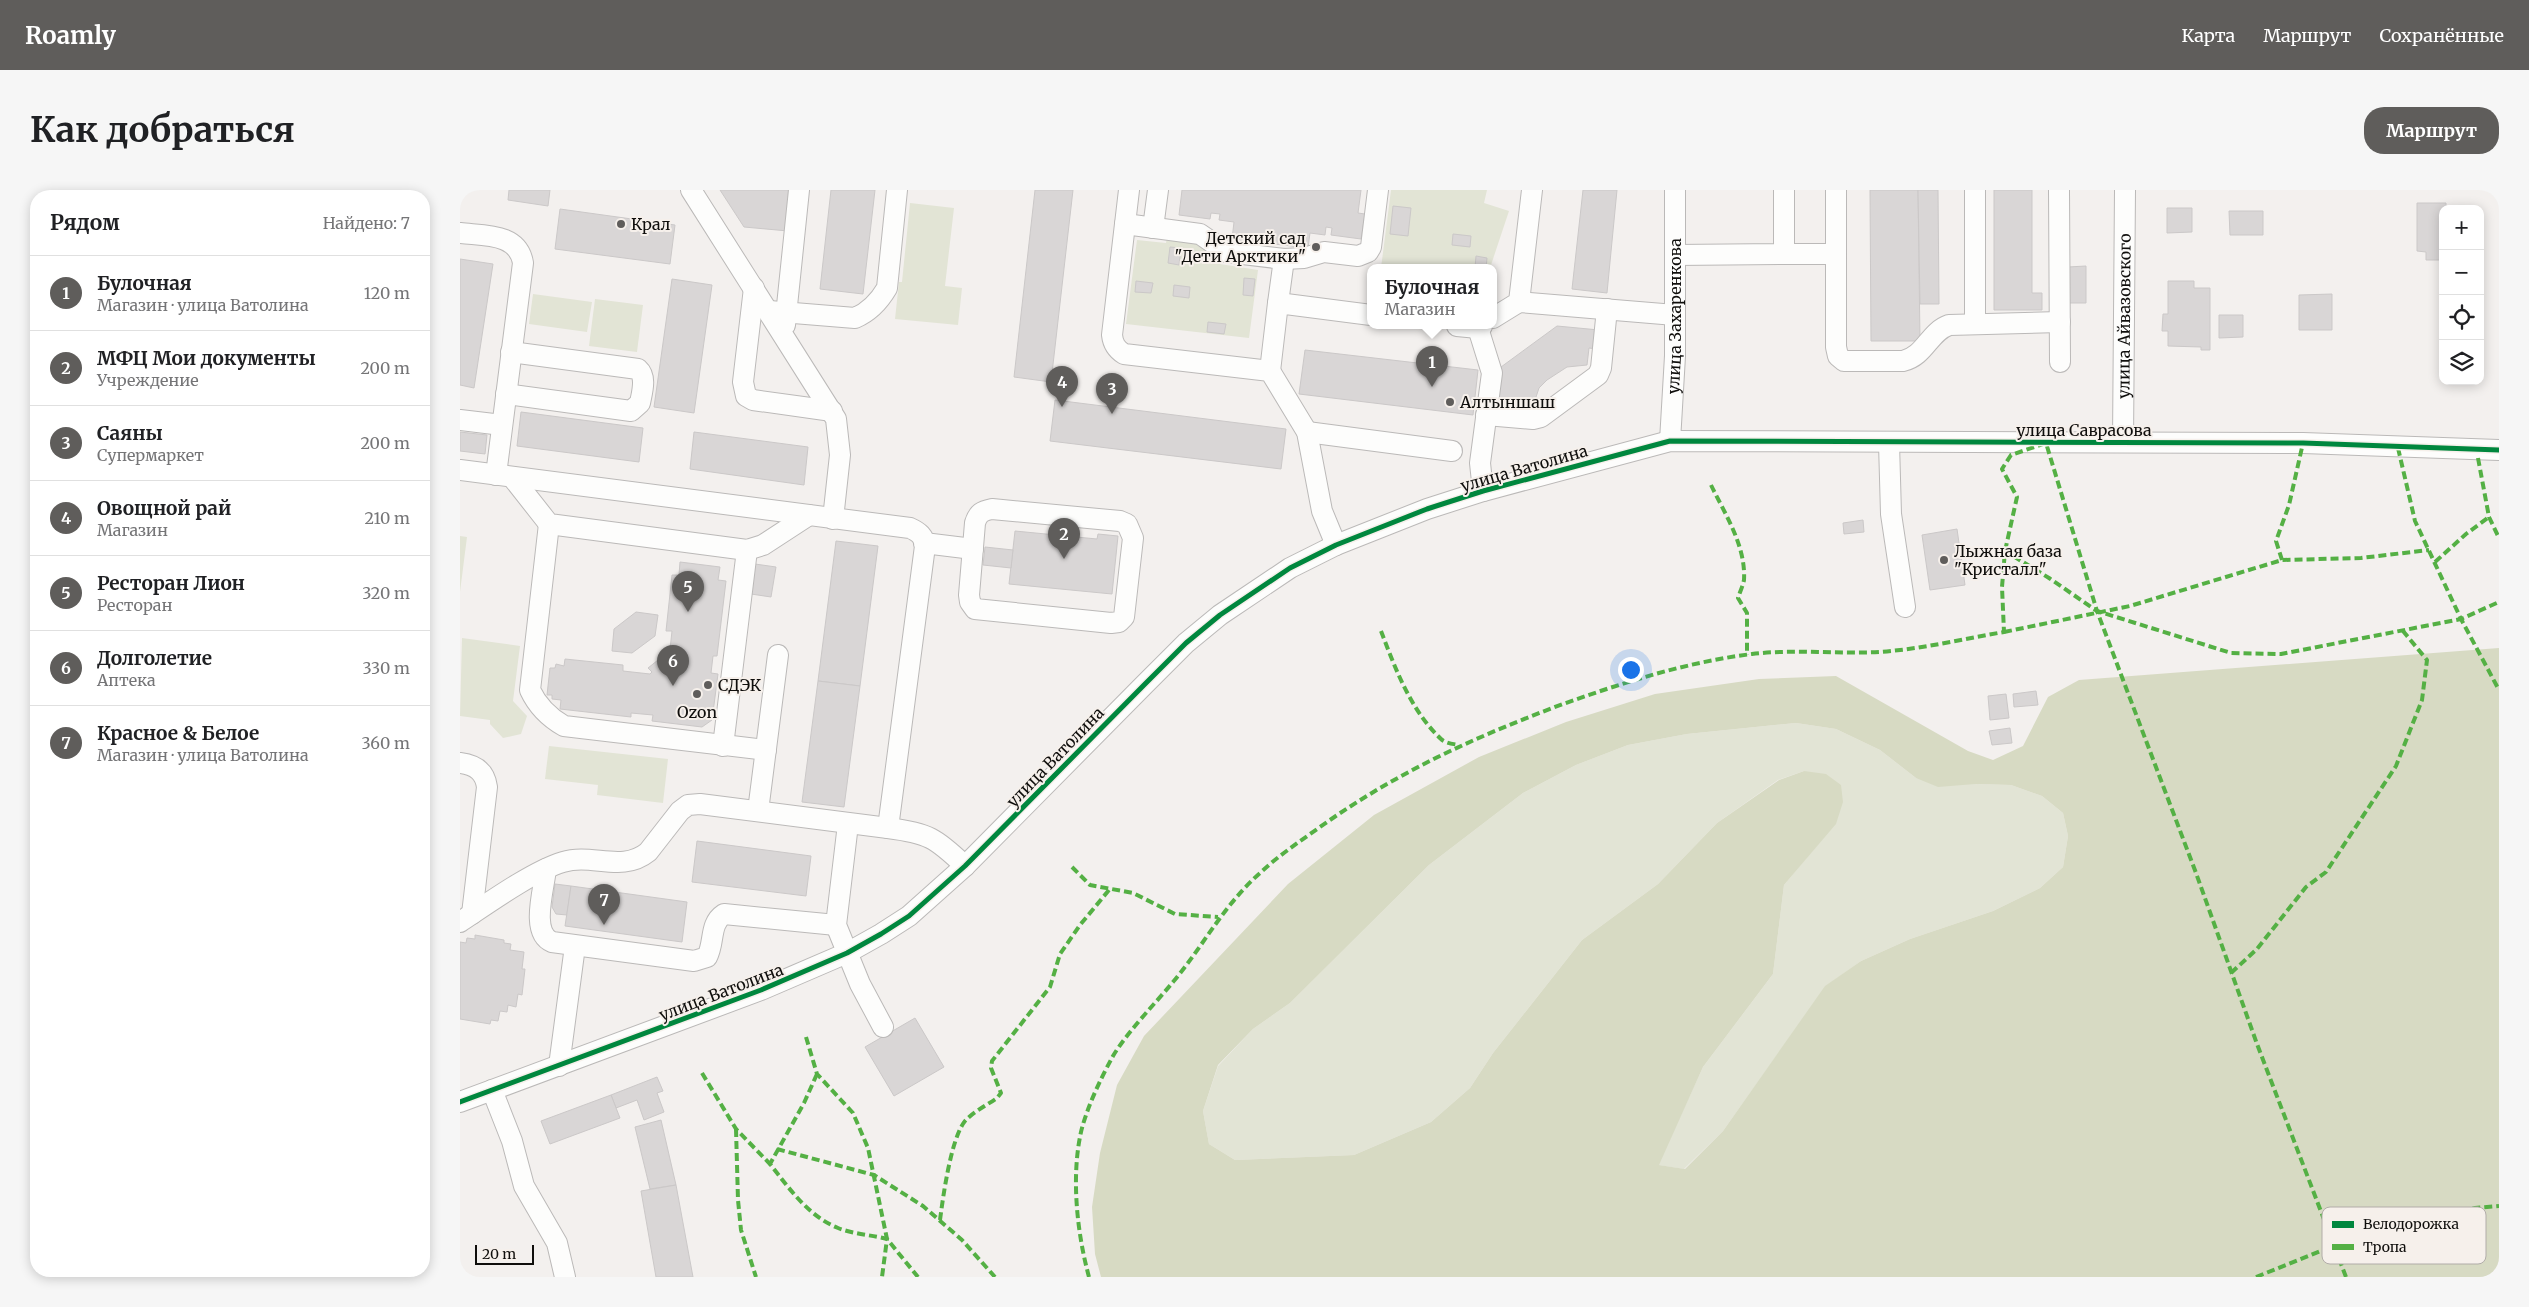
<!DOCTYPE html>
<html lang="ru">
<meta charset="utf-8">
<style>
body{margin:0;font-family:Merriweather,serif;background:#f6f6f6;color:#202124}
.controls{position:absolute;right:15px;top:15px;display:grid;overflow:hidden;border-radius:10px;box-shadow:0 2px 12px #0003}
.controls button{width:45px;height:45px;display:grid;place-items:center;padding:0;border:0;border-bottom:1px solid #e0e0e0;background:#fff;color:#202124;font:25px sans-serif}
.scale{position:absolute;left:15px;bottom:12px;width:59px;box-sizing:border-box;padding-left:5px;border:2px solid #0f0e0c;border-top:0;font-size:14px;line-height:18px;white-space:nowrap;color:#0f0e0c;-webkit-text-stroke:4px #f6f0eb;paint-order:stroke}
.you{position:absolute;left:1170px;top:479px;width:18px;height:18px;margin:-12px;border:4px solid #fff;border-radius:50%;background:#1a73e8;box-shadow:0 0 0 8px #1a73e833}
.badge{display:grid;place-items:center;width:32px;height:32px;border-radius:50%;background:#5f5d5b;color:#fff;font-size:16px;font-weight:700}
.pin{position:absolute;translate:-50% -41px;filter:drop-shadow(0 1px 2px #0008)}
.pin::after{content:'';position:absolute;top:26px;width:18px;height:15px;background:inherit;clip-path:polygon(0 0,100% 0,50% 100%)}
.popup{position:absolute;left:907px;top:74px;width:130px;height:65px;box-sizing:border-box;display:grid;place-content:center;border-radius:10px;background:#fff;filter:drop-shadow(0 1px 4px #0005);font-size:16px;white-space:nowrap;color:#757577}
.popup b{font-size:19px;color:#202124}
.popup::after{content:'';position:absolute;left:50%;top:100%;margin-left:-10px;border:10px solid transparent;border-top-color:#fff}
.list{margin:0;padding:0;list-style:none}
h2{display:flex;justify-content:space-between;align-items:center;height:65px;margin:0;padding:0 20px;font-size:21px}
h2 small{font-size:16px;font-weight:400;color:#757577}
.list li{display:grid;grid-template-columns:32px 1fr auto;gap:15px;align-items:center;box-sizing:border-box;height:75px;padding:0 20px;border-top:1px solid #e0e0e0}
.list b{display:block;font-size:19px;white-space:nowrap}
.list p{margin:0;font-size:16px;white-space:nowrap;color:#757577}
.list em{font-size:16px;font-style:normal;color:#757577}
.icon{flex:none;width:28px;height:28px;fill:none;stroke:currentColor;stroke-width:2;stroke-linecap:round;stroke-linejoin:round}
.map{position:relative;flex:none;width:2039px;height:1087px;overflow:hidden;border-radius:20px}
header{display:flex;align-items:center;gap:30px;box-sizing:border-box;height:70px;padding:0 25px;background:#5f5d5b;color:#fff}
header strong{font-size:24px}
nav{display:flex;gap:28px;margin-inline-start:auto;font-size:18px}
.intro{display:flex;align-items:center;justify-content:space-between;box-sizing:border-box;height:120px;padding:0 30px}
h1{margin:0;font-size:35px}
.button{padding:12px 22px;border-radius:20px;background:#5f5d5b;color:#fff;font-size:18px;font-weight:700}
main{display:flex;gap:30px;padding:0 30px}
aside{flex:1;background:#fff;border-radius:20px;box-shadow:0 2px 12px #0003}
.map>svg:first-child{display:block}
</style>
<header>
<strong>Roamly</strong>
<nav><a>Карта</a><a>Маршрут</a><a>Сохранённые</a></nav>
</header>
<div class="intro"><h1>Как добраться</h1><a class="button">Маршрут</a></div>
<main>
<aside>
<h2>Рядом<small>Найдено: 7</small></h2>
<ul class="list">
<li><span class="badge">1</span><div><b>Булочная</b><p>Магазин · улица Ватолина</p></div><em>120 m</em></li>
<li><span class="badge">2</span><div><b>МФЦ Мои документы</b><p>Учреждение</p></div><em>200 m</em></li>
<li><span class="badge">3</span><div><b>Саяны</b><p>Супермаркет</p></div><em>200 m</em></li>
<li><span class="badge">4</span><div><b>Овощной рай</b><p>Магазин</p></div><em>210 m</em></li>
<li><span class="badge">5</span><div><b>Ресторан Лион</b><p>Ресторан</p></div><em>320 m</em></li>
<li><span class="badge">6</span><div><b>Долголетие</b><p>Аптека</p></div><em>330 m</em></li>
<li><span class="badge">7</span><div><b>Красное &amp; Белое</b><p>Магазин · улица Ватолина</p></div><em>360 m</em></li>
</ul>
</aside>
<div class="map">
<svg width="2039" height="1087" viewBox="0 0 2039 1087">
<rect width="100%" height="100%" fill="#f3f0ee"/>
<g fill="#e2e4d5">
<path d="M 931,0 L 1027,0 L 1024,13 L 1049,21 L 1030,78 L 921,78 Z"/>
<path d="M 450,13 L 494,18 L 485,96 L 502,98 L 498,135 L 435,129 L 439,92 L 442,92 Z"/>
<path d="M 707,46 L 737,50 L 760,74 L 798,80 L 789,148 L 666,134 L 677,50 L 706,53 Z"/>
<path d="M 73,104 L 132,112 L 127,142 L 69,134 Z"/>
<path d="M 135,109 L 183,115 L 177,162 L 129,156 Z"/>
<path d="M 0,346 L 7,347 L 0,402 Z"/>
<path d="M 2,448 L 60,456 L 53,511 L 67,526 L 61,544 L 43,548 L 30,534 L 30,530 L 0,526 Z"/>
<path d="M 1336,533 L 1376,539 L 1420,560 L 1456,588 L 1515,594 L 1551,595 L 1582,606 L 1603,623 L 1608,646 L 1603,677 L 1580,698 L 1533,721 L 1450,749 L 1401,771 L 1366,796 L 1263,941 L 1224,979 L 1198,975 L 1243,877 L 1313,784 L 1324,695 L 1375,634 L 1344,581 L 1318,590 L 1257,633 L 1198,694 L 1122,750 L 1033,863 L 1010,898 L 971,932 L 894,965 L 775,970 L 749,954 L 743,921 L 758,876 L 793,839 L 830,813 L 969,675 L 1063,603 L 1116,575 L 1168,555 L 1227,544 Z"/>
<path d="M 89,556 L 208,569 L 203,613 L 137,605 L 138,595 L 85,589 Z"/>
</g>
<path fill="#d7dac3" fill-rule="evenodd" d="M 2039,458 L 2039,1087 L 641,1087 L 635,1064 L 632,1017 L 640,963 L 657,895 L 684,846 L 828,694 L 914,625 L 1019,567 L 1106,532 L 1195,504 L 1299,489 L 1376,486 L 1508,561 L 1533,570 L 1563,556 L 1588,507 L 1619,490 ZM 1336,533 L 1376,539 L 1420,560 L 1456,588 L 1478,597 L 1515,594 L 1551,595 L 1582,606 L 1603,623 L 1608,646 L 1603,677 L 1580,698 L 1533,721 L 1450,749 L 1401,771 L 1365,796 L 1263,941 L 1225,979 L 1199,975 L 1243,877 L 1313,784 L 1324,695 L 1376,634 L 1383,612 L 1381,595 L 1366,584 L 1344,581 L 1319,590 L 1257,633 L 1198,694 L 1122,750 L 1033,863 L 1010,898 L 971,932 L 894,965 L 775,970 L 749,954 L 743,921 L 758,875 L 793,839 L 830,813 L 969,675 L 1063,603 L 1116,575 L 1168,555 L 1227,544 Z"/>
<g fill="#d9d6d6" stroke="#cbc8c8">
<path d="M 49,0 L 90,0 L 88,16 L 48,10 Z"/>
<path d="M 260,0 L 333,0 L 328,41 L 284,37 Z"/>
<path d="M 371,0 L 415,0 L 403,104 L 360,99 Z"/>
<path d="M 575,0 L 613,0 L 591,192 L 554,187 Z"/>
<path d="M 722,0 L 901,0 L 898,23 L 905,24 L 901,49 L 871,45 L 872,38 L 866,37 L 865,45 L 850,43 L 848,58 L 772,49 L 774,32 L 759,30 L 760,24 L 751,23 L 750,29 L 719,25 Z"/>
<path d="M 1123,0 L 1157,0 L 1147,103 L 1112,99 Z"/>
<path d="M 1410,0 L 1458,0 L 1460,151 L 1411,151 Z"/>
<path d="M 1458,0 L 1478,0 L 1479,114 L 1460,114 Z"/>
<path d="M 1534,0 L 1572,0 L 1572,103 L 1582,103 L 1582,120 L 1534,120 Z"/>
<path d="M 1957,13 L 1986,13 L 1986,19 L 1983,19 L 1983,70 L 1966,70 L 1966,62 L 1957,61 Z"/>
<path d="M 933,16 L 951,18 L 948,46 L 930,44 Z"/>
<path d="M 1707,18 L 1732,18 L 1732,42 L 1707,43 Z"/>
<path d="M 100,19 L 215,35 L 210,74 L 95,59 Z"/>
<path d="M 1769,21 L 1803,21 L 1803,45 L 1770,45 Z"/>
<path d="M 993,44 L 1011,46 L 1010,57 L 992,55 Z"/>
<path d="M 710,57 L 721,58 L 719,75 L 708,73 Z"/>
<path d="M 1016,66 L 1027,68 L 1026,78 L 1015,78 Z"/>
<path d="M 0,69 L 33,74 L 14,198 L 0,195 Z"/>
<path d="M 1626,76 L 1626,113 L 1608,113 L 1608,77 Z"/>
<path d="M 784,88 L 795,89 L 793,106 L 783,105 Z"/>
<path d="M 212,89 L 252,95 L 234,223 L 194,217 Z"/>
<path d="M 676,91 L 693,93 L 691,103 L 675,102 Z"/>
<path d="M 1708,91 L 1734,91 L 1734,98 L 1750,98 L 1750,160 L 1741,160 L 1741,157 L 1708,156 L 1708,141 L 1702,141 L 1703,124 L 1708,124 Z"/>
<path d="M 714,95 L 730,97 L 729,108 L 713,106 Z"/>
<path d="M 1872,104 L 1872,140 L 1839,140 L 1839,105 Z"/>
<path d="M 1759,125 L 1783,125 L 1783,147 L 1759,148 Z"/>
<path d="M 748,132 L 766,134 L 764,144 L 747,142 Z"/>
<path d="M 1097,136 L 1139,140 L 1137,159 L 1129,158 L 1127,175 L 1107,177 L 1087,190 L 1079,198 L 1073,216 L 1057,215 L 1055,221 L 1036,220 L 1041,177 Z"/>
<path d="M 845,160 L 1018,180 L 1013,225 L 839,204 Z"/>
<path d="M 595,210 L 826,239 L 821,279 L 590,251 Z"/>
<path d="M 61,222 L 183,238 L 179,272 L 57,256 Z"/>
<path d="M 0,242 L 27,245 L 25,264 L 0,261 Z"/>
<path d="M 234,242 L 348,257 L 344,295 L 230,279 Z"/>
<path d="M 1403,330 L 1404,342 L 1384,344 L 1383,333 Z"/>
<path d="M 1497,339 L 1505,395 L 1470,400 L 1462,345 Z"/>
<path d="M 555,341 L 637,349 L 638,344 L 658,346 L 652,404 L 549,394 Z"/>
<path d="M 376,351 L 418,356 L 400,496 L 358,491 Z"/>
<path d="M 525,357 L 553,360 L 551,378 L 523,375 Z"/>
<path d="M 220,372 L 260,377 L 258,390 L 266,391 L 257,466 L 253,466 L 251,483 L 258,484 L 252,530 L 242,537 L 192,531 L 193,525 L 171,523 L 171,527 L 100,519 L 101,510 L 92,509 L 92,505 L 87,505 L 90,478 L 95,478 L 96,474 L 104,476 L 105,469 L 163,475 L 163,481 L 190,484 L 192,482 L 188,478 L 203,466 L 207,470 L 209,469 L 212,441 L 206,441 L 212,385 L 219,385 Z"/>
<path d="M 295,374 L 316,377 L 311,407 L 291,404 Z"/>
<path d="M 176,422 L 198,425 L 195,446 L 172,463 L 152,461 L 154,439 Z"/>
<path d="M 358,491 L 400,496 L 384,617 L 342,612 Z"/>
<path d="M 1576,501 L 1578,515 L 1554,517 L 1553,504 Z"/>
<path d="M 1546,504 L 1549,528 L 1530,530 L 1528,506 Z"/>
<path d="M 1550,538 L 1552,553 L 1532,555 L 1529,541 Z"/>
<path d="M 237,651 L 351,666 L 346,706 L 232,692 Z"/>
<path d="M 95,694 L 111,696 L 107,725 L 96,724 L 92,717 Z"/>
<path d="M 111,696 L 227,712 L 222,752 L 105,736 Z"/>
<path d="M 15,745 L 44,750 L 44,753 L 51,754 L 50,760 L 64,762 L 62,779 L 65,779 L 62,805 L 58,804 L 56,817 L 48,815 L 47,822 L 40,821 L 38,831 L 31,830 L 30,834 L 0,829 L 0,752 L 6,753 L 7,748 L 15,749 Z"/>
<path d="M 455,828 L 484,877 L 434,906 L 405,857 Z"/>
<path d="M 197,887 L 203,901 L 197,903 L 204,922 L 184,930 L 177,910 L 156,918 L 151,905 Z"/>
<path d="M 151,905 L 160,928 L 90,954 L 81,931 Z"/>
<path d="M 201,930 L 216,995 L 190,999 L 175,937 Z"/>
<path d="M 216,995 L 233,1087 L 196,1087 L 181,1001 Z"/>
</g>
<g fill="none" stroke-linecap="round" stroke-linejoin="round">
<g stroke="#bbb9b8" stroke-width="22">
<g id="minor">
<path d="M 231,0 L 376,229 L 380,265 L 373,329"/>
<path d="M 669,0 L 652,145 C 653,154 656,159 664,164 L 810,181 L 847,242 L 862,321 L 876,355"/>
<path d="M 1376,0 L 1376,157 L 1378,166 L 1384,171 L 1443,171 C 1465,166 1469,142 1489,135 L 1600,132"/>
<path d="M 1599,0 L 1600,172"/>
<path d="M 665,34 L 740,44 L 766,62 L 824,69 L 844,68 L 864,62 L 898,66 L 908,62 L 911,57 L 918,0"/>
<path d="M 693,38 L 698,0"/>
<path d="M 0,43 C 25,46 58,43 63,73 L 36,285"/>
<path d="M 1324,64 L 1376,64"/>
<path d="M 1215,65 L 1324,64 L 1324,0"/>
<path d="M 294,98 L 283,192 L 286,206 L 293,210 L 372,221"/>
<path d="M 1059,112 L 1215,125"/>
<path d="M 818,113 L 824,69"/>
<path d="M 309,121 L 395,128 C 409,122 420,110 427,98 L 437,0"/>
<path d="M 1033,128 L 1059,112 L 1072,0"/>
<path d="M 1515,133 L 1515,0"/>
<path d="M 325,135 L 339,0"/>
<path d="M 997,136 L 1018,138 L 1022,136"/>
<path d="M 1018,138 L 1032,183 L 1020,273 L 1023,301"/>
<path d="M 810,181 L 818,113 L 911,125"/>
<path d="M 46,204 L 171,221 L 180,213 C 182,202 187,187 178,179 L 51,162"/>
<path d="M 1026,225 L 1073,229 L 1081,227 L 1138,185 L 1141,178 L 1147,119"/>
<path d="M 0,230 L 42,235"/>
<path d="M 847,242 L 992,261"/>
<path id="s1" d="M 1210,251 L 1215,166 L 1215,0"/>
<path id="s2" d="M 1663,252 L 1665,0"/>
<path d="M 1429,253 L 1431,324 L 1445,417"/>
<path d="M 0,280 L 450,338 C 459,342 464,346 465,356 L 428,638 C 468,643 476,648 505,676"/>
<path d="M 52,287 L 89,334 L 287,360 L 303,355 L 349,325"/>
<path d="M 532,319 L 660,331 L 667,334 L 673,348 L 664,427 L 659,432 L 651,433 L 515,419 L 510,412 L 509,405 L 515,333 C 518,323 522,321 532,319 Z"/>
<path d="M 89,334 L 70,500 C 77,515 90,528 104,536 L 306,560"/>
<path d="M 464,353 L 513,359"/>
<path d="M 263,556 L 287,360"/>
<path d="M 0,573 C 16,575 25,582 27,597 L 12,724"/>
<path d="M 298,621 L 318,465"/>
<path d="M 388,634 L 376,735 L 400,794 L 423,837"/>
<path d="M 86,679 C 84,699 70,743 92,752 L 234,771 L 247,767 C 255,752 249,734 264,724 L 376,735"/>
<path d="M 0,732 C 27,714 73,681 103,672 C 132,663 162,683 188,662 L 220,621 L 228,615 L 240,614 L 428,638"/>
<path d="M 99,876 L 115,756"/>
<path d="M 32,900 L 52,951 L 64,996 L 97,1053 L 105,1087"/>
<path d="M 0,912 L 301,800 L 387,763 L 421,744 L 449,726 L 505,676 L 684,495 L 726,453 L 760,425 L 830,378 L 876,355 L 967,319 L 1023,301 L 1210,251 L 1843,253 L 2039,260"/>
</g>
</g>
<use href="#minor" stroke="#fdfdfc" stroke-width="20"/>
<g stroke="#54b044" stroke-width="4" stroke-dasharray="8 4" stroke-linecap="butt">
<path d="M 1938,258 L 1955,331 L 2001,429 L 2039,500"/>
<path d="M 2018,268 L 2029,327 L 2039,348"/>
<path d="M 1251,295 C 1265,324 1286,356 1284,390 C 1283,395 1280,402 1278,408 L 1287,423 L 1287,465"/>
<path d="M 1822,370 L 1816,351 L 1829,315 L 1843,253"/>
<path d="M 1975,372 L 2006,344 L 2029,327"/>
<path d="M 921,441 C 935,478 951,521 981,549 C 985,553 993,554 999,555"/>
<path d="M 1544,442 L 1670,416 L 1822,370 L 1901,368 L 1969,360"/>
<path d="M 612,677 L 630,695 L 673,703 L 715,724 L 758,727"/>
<path d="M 1771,783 L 1797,759 L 1846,697 L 1866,682 L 1936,576 L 1962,510 L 1967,470 L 1943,441"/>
<path d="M 346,847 L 357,884 L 393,923 L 408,958 L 427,1049 L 458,1087"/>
<path d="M 242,883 L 276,939 L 310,974"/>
<path d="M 357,884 L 344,913 L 310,974 C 329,998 348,1026 378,1038 C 393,1044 412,1045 427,1049 L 422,1087"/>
<path d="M 276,939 L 278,1010 L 281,1040 L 296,1087"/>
<path d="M 317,959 L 414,985 L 463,1016 L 502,1050 L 535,1087"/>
<path d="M 480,1030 C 483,1007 491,948 505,931 C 513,922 527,915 537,908 L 541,903 L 531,878 L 532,871 L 590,797 L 600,764 L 620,735 L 649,700"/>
<path d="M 629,1087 C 617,1043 611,987 621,942 C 627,917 641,888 653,866 C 668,841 694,815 713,792 C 744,755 763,716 800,683 C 818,666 839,652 860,637 C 937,582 1015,547 1103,514 C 1165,492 1227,472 1292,464 C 1334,459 1377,464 1419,462 C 1462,459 1503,449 1544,442 L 1542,397 L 1545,361 L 1557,307 L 1542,279 L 1551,265 L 1586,253 L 1637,421 L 1589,388 L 1545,361"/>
<path d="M 1796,1087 L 1863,1060 L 1873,1053 L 2015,1018 L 2039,1016"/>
<path d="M 1886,1087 L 1797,854 L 1736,683 L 1637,421 L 1771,463 L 1821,464 L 2001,429 L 2039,412"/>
</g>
<g stroke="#f6f0eb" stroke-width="8">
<path id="cycleway" d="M 0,912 L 301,800 L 387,763 L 421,744 L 449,726 L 505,676 L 684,495 L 726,453 L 760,425 L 830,378 L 876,355 L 967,319 L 1023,301 L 1210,251 L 1843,253 L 2039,260"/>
</g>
<use href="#cycleway" stroke="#00873e" stroke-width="5"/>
</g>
<g fill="#5f5d5b" stroke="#f6f0eb" stroke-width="2">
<circle cx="161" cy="34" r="5"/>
<circle cx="856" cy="57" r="5"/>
<circle cx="990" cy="212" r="5"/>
<circle cx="1484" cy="370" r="5"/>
<circle cx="248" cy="495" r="5"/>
<circle cx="237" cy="504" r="5"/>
</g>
<g text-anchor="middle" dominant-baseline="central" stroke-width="4" stroke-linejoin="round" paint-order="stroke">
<g font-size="16" fill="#0f0e0c" stroke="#f6f0eb" text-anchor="start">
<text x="171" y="34">Крал</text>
<text x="846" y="48" text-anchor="end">Детский сад<tspan x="846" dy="18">"Дети Арктики"</tspan></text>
<text x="1000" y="212">Алтыншаш</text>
<text x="1494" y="361">Лыжная база<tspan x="1494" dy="18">"Кристалл"</tspan></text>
<text x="258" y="495">СДЭК</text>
<text x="237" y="522" text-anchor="middle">Ozon</text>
</g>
<g font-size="16" fill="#0f0e0c" stroke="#f6f0eb">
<text stroke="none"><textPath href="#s1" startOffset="125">улица Захаренкова</textPath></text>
<text stroke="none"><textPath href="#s2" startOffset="126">улица Айвазовского</textPath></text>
<text x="1624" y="240">улица Саврасова</text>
<text transform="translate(1064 278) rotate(-16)">улица Ватолина</text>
<text transform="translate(595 567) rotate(-46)">улица Ватолина</text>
<text transform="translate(261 802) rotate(-21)">улица Ватолина</text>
</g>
</g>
<rect x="1862" y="1017" width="164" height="57" rx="8" fill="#f6f0eb" stroke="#b1aca8" stroke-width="1"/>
<rect x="1872" y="1031" width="22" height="7" fill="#00873e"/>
<rect x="1872" y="1054" width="22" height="6" fill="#54b044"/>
<g font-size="14" fill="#0f0e0c">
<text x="1903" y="1039">Велодорожка</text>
<text x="1903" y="1062">Тропа</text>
</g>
</svg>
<div class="controls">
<button>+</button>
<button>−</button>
<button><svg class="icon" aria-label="locate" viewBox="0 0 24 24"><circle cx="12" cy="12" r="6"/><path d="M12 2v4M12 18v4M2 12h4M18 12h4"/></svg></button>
<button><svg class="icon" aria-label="layers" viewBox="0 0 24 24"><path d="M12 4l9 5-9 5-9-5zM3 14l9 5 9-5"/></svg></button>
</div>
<div class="scale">20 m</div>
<div class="you"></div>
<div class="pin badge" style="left:972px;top:197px">1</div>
<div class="popup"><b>Булочная</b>Магазин</div>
<div class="pin badge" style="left:604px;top:369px">2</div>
<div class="pin badge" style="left:652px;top:224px">3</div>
<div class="pin badge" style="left:602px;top:217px">4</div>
<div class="pin badge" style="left:228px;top:422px">5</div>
<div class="pin badge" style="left:213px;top:496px">6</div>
<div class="pin badge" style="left:144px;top:735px">7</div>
</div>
</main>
